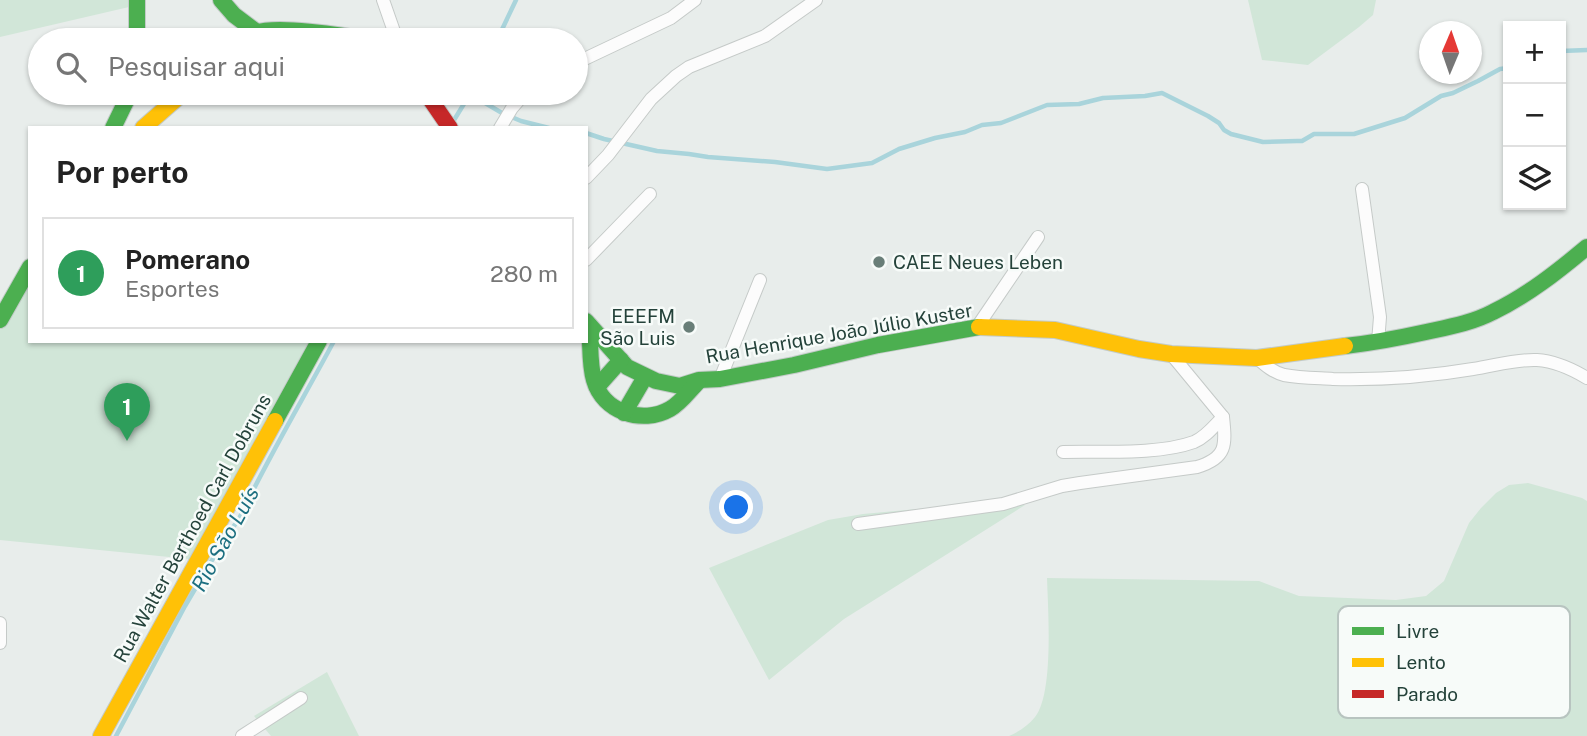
<!DOCTYPE html>
<html lang="pt">
<meta charset="utf-8">
<style>
body{margin:0;font-family:"Public Sans",sans-serif;background:#f6f6f6;color:#222}
.controls{position:absolute;right:21px;top:21px;display:grid;overflow:hidden;border-radius:0px;box-shadow:0 2px 5px #0004}
.controls button{width:63px;height:63px;display:grid;place-items:center;padding:0;border:0;border-bottom:2px solid #e0e0e0;background:#fff;color:#222;font:35px sans-serif}
.compass{position:absolute;left:1419px;top:21px;width:63px;height:63px;border-radius:50%;background:#fff;box-shadow:0 2px 5px #0004;rotate:2deg}
.you{position:absolute;left:737px;top:508px;width:24px;height:24px;margin:-18px;border:5px solid #fff;border-radius:50%;background:#1a73e8;box-shadow:0 0 0 10px #1a73e833}
.badge{display:grid;place-items:center;width:46px;height:46px;border-radius:50%;background:#ea580c;color:#fff;font-size:23px;font-weight:700}
.pin{position:absolute;translate:-50% -58px;filter:drop-shadow(0 2px 4px #0008)}
.pin::after{content:'';position:absolute;top:37px;width:24px;height:21px;background:inherit;clip-path:polygon(0 0,100% 0,50% 100%)}
.list{margin:0;padding:0;list-style:none}
h2{display:flex;justify-content:space-between;align-items:center;height:91px;margin:0;padding:0 28px;font-size:30px}
h2 small{font-size:23px;font-weight:400;color:#767676}
.list li{display:grid;grid-template-columns:46px 1fr auto;gap:21px;align-items:center;box-sizing:border-box;height:112px;margin:0 14px 14px;padding:0 14px;border:2px solid #e0e0e0;border-radius:0px}
.list b{display:block;font-size:26px;white-space:nowrap}
.list p{margin:0;font-size:23px;white-space:nowrap;color:#767676}
.list em{font-size:23px;font-style:normal;color:#767676}
.icon{flex:none;width:38px;height:38px;fill:none;stroke:currentColor;stroke-width:2;stroke-linecap:round;stroke-linejoin:round}
.map{position:relative;flex:none;width:1587px;height:736px;overflow:hidden}
.search{position:absolute;background:#fff;box-shadow:0 2px 5px #0004;left:28px;top:28px;width:560px;height:77px;display:flex;align-items:center;gap:18px;box-sizing:border-box;padding:0 24px;border-radius:38px;color:#767676;font-size:26px}
.panel{position:absolute;background:#fff;box-shadow:0 2px 5px #0004;left:28px;top:126px;width:560px;height:217px;border-radius:0px}
.map>svg:first-child{display:block}
</style>
<div class="map">
<svg width="1587" height="736" viewBox="0 0 1587 736">
<rect width="100%" height="100%" fill="#e8edeb"/>
<g fill="#d1e6d8">
<path d="M 0,0 L 129,0 L 129,7 L 0,37 Z"/>
<path d="M 1248,0 L 1376,0 L 1373,15 L 1359,27 L 1308,65 L 1262,60 Z"/>
<path d="M 30,271 L 30,341 L 309,341 L 189,559 L 0,540 L 0,315 Z"/>
<path d="M 1528,483 L 1582,498 L 1587,501 L 1587,736 L 1009,736 C 1018,732 1028,726 1035,717 C 1054,693 1048,610 1047,578 L 1259,581 L 1299,596 L 1396,600 L 1426,596 L 1444,581 L 1469,523 L 1481,508 L 1496,493 L 1509,485 Z"/>
<path d="M 1025,505 L 844,619 L 769,680 L 709,568 L 828,520 L 863,514 L 928,508 Z"/>
<path d="M 327,672 L 359,736 L 271,736 L 254,716 Z"/>
</g>
<g fill="none" stroke-linecap="round" stroke-linejoin="round">
<g stroke="#a9d4db" stroke-width="4.5">
<path d="M 497,40 L 516,0"/>
<path d="M 1561,51 L 1587,50"/>
<path d="M 470,94 L 502,113 L 521,121 L 549,128"/>
<path d="M 451,125 L 470,94"/>
<path d="M 586,133 L 604,139 L 657,151 L 689,154 L 708,157 L 775,162 L 827,169 L 872,163 L 899,149 L 935,138 L 965,132 L 982,125 L 1001,123 L 1047,105 L 1079,104 L 1103,98 L 1145,96 L 1162,93 L 1208,116 L 1219,123 L 1224,130 L 1231,134 L 1263,142 L 1297,141 L 1302,141 L 1314,134 L 1354,134 L 1405,118 L 1441,96 L 1453,93 L 1478,81 L 1500,69 L 1508,68"/>
<path d="M 116,736 L 185,606 L 228,533 L 238,521 C 267,459 302,401 334,341"/>
</g>
<g stroke="#c5cac8" stroke-width="14">
<g id="street">
<path d="M 383,0 L 397,40"/>
<path d="M 576,63 L 671,18 L 695,0"/>
<path d="M 500,128 L 512,108 L 525,93"/>
<path d="M 586,178 L 608,155 L 651,99 L 676,76 L 689,67 L 765,36 L 816,0"/>
<path d="M 1362,189 L 1380,317 L 1378,342"/>
<path d="M 586,260 L 650,194"/>
<path d="M 977,327 L 1038,237"/>
<path d="M 1257,358 C 1266,366 1273,372 1284,375 C 1300,378 1317,378 1333,379 C 1380,380 1426,377 1473,369 C 1494,366 1515,359 1537,360 C 1554,361 1572,369 1587,378"/>
<path d="M 720,379 L 760,280"/>
<path d="M 1063,452 C 1102,451 1158,455 1194,442 C 1206,437 1214,426 1223,417 L 1171,354"/>
<path d="M 858,524 L 1003,504 L 1062,486 L 1080,483 L 1197,467 C 1227,458 1226,445 1223,417"/>
<path d="M 0,643 L 0,623"/>
<path d="M 242,736 L 301,698"/>
</g>
</g>
<g stroke="#c3cbc8" stroke-width="18">
<g id="fast">
<path d="M 137,0 L 137,40"/>
<path d="M 221,0 L 234,15 L 258,33"/>
<path d="M 247,40 C 250,38 253,35 256,33 C 274,25 344,35 364,40"/>
<path d="M 113,128 L 130,93"/>
<path d="M 0,320 L 30,267"/>
<path d="M 586,321 L 627,367 L 656,381 L 680,386 L 699,380 L 720,379 L 794,365 L 878,345 L 979,327"/>
<path d="M 589,325 C 591,343 589,363 594,380 C 603,412 642,425 670,409 C 681,403 689,391 698,382"/>
<path d="M 1345,346 C 1372,343 1399,338 1426,332 C 1449,327 1472,323 1493,312 C 1528,295 1557,272 1587,247"/>
<path d="M 597,387 L 621,360"/>
<path d="M 624,413 L 645,377"/>
<path d="M 275,421 L 319,341"/>
</g>
</g>
<g stroke="#c3cbc8" stroke-width="18">
<g id="slow">
<path d="M 143,128 L 183,93"/>
<path d="M 979,327 L 1055,330 L 1139,349 L 1171,354 L 1257,358 L 1345,346"/>
<path d="M 101,736 L 275,421"/>
</g>
</g>
<g stroke="#c3cbc8" stroke-width="18">
<path id="jam" d="M 426,93 L 450,128"/>
</g>
<use href="#street" stroke="#fcfcfc" stroke-width="12"/>
<use href="#fast" stroke="#4caf50" stroke-width="16"/>
<use href="#slow" stroke="#ffc107" stroke-width="16"/>
<use href="#jam" stroke="#c62828" stroke-width="16"/>
</g>
<g fill="#697e78" stroke="#f7fbf9" stroke-width="2.5">
<circle cx="879" cy="262" r="7"/>
<circle cx="689" cy="327" r="7"/>
</g>
<g text-anchor="middle" dominant-baseline="central" stroke-width="5" stroke-linejoin="round" paint-order="stroke">
<g font-size="19" fill="#24423a" stroke="#f7fbf9" text-anchor="start">
<text x="893" y="262">CAEE Neues Leben</text>
<text x="675" y="316" text-anchor="end">EEEFM<tspan x="675" dy="22">São Luis</tspan></text>
</g>
<g font-size="19" fill="#24423a" stroke="#f7fbf9">
<text transform="translate(839 333) rotate(-10)">Rua Henrique João Júlio Kuster</text>
<text transform="translate(192 528) rotate(-61)">Rua Walter Berthoed Carl Dobruns</text>
</g>
<g font-size="21" font-style="italic" fill="#1c6f80" stroke="#f7fbf9">
<text transform="translate(225 539) rotate(-61)">Rio São Luís</text>
</g>
</g>
<rect x="1338" y="606" width="232" height="112" rx="10" fill="#f7fbf9" stroke="#b8c4c0" stroke-width="2"/>
<rect x="1352" y="627" width="32" height="8" fill="#4caf50"/>
<rect x="1352" y="658" width="32" height="9" fill="#ffc107"/>
<rect x="1352" y="690" width="32" height="8" fill="#c62828"/>
<g font-size="19" fill="#24423a">
<text x="1396" y="638">Livre</text>
<text x="1396" y="669">Lento</text>
<text x="1396" y="701">Parado</text>
</g>
</svg>
<div class="controls">
<button>+</button>
<button>−</button>
<button><svg class="icon" aria-label="layers" viewBox="0 0 24 24"><path d="M12 4l9 5-9 5-9-5zM3 14l9 5 9-5"/></svg></button>
</div>
<svg class="compass" viewBox="-18 -18 36 36"><path d="M0-13l5 13h-10z" fill="#e53935"/><path d="M0 13l5-13h-10z" fill="#767676"/></svg>
<div class="you"></div>
<div class="pin badge" style="left:127px;top:441px;background:#2e9e5b">1</div>
<div class="search"><svg class="icon" aria-label="search" viewBox="0 0 24 24"><circle cx="10" cy="10" r="6"/><path d="M15 15l6 6"/></svg>Pesquisar aqui</div>
<section class="panel">
<h2>Por perto<small></small></h2>
<ul class="list">
<li><span class="badge" style="background:#2e9e5b">1</span><div><b>Pomerano</b><p>Esportes</p></div><em>280 m</em></li>
</ul>
</section>
</div>
